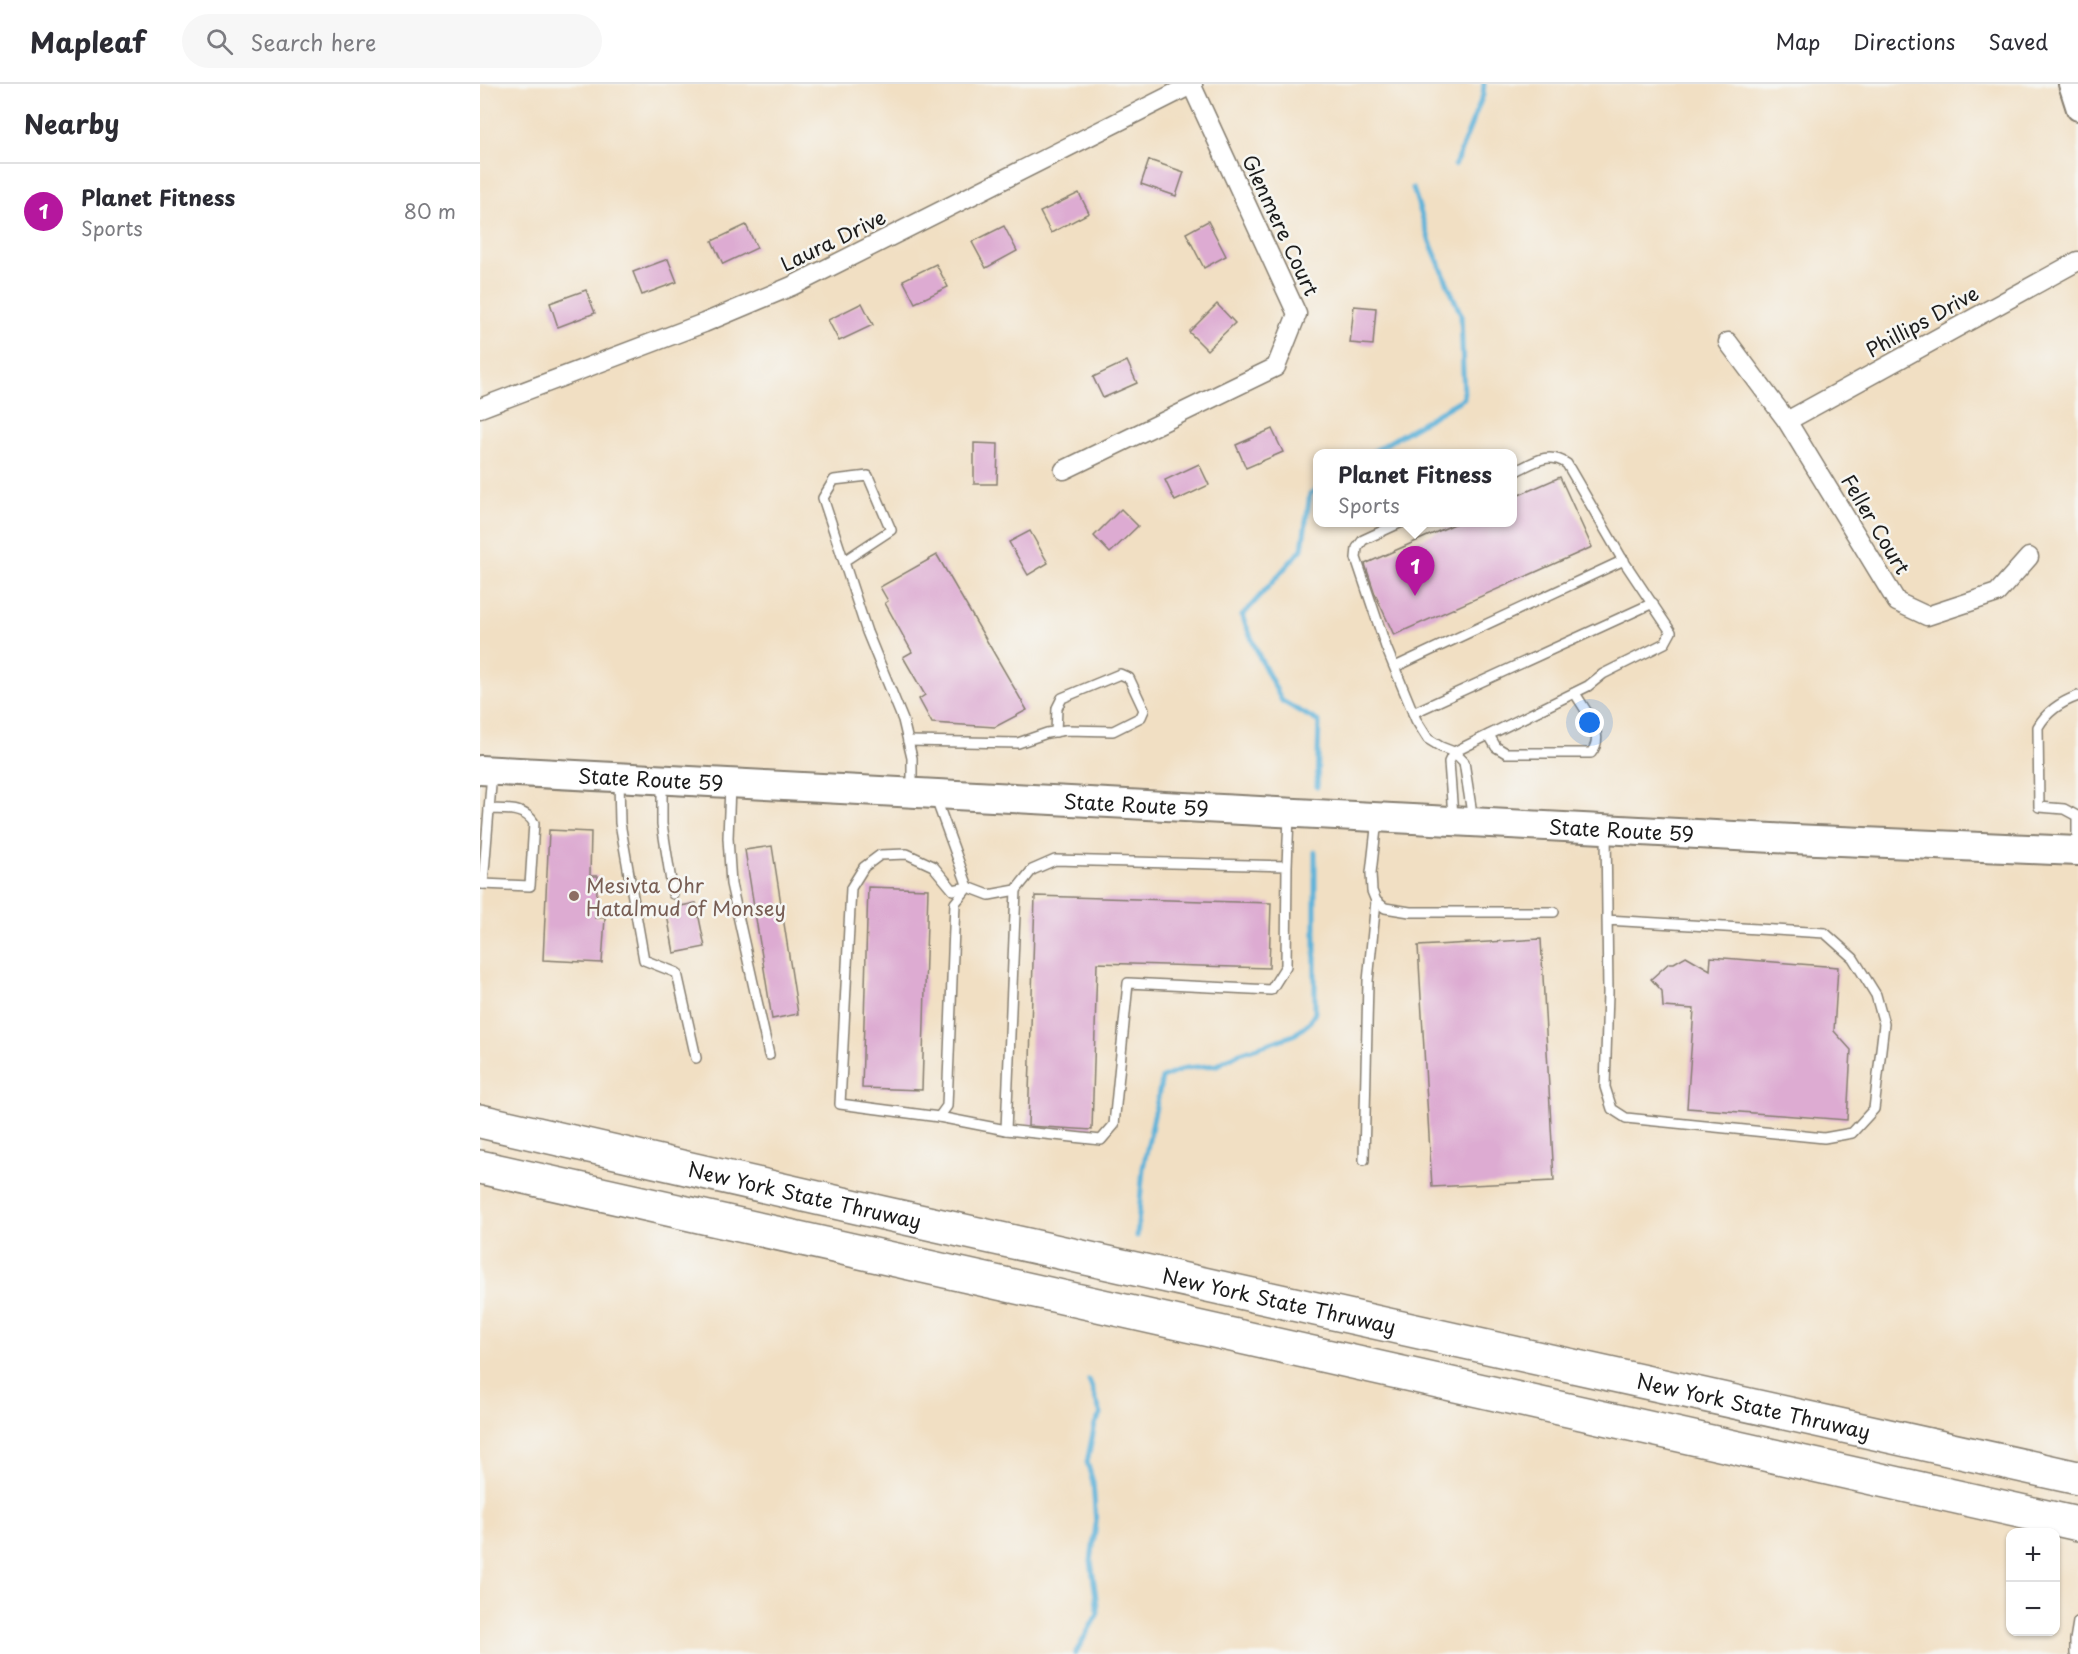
<!DOCTYPE html>
<meta charset="utf-8">
<style>
body{margin:0;font-family:"Playpen Sans",sans-serif;background:#f7f7f7;color:#2b2b33}
.controls{position:absolute;right:18px;bottom:18px;display:grid;overflow:hidden;border-radius:12px;box-shadow:0 2px 4px #0004}
.controls button{width:54px;height:54px;display:grid;place-items:center;padding:0;border:0;border-bottom:2px solid #e1e1e2;background:#fff;color:#2b2b33;font:30px sans-serif}
.you{position:absolute;left:1110px;top:639px;width:21px;height:21px;margin:-15px;border:4px solid #fff;border-radius:50%;background:#1a73e8;box-shadow:0 0 0 9px #1a73e833}
.badge{display:grid;place-items:center;width:39px;height:39px;border-radius:50%;background:#b5179e;color:#fff;font-size:20px;font-weight:700}
.pin{position:absolute;translate:-50% -50px;filter:drop-shadow(0 2px 3px #0008)}
.pin::after{content:'';position:absolute;top:32px;width:21px;height:18px;background:inherit;clip-path:polygon(0 0,100% 0,50% 100%)}
.popup{position:absolute;left:833px;top:365px;width:204px;height:78px;box-sizing:border-box;display:grid;place-content:center;border-radius:12px;background:#fff;filter:drop-shadow(0 2px 4px #0005);font-size:20px;white-space:nowrap;color:#7c7c81}
.popup b{font-size:22px;color:#2b2b33}
.popup::after{content:'';position:absolute;left:50%;top:100%;margin-left:-12px;border:12px solid transparent;border-top-color:#fff}
.list{margin:0;padding:0;list-style:none}
h2{display:flex;justify-content:space-between;align-items:center;height:78px;margin:0;padding:0 24px;font-size:26px}
h2 small{font-size:20px;font-weight:400;color:#7c7c81}
.list li{display:grid;grid-template-columns:39px 1fr auto;gap:18px;align-items:center;box-sizing:border-box;height:96px;padding:0 24px;border-top:2px solid #e1e1e2}
.list b{display:block;font-size:22px;white-space:nowrap}
.list p{margin:0;font-size:20px;white-space:nowrap;color:#7c7c81}
.list em{font-size:20px;font-style:normal;color:#7c7c81}
.icon{flex:none;width:33px;height:33px;fill:none;stroke:currentColor;stroke-width:2;stroke-linecap:round;stroke-linejoin:round}
.map{position:relative;flex:none;width:1598px;height:1570px;overflow:hidden}
header{display:flex;align-items:center;gap:36px;box-sizing:border-box;height:84px;padding:0 30px;background:#fff;border-bottom:2px solid #e1e1e2}
header strong{font-size:28px}
nav{display:flex;gap:33px;margin-inline-start:auto;font-size:21px}
.search{width:420px;height:54px;background:#f7f7f7;display:flex;align-items:center;gap:15px;box-sizing:border-box;padding:0 21px;border-radius:33px;color:#7c7c81;font-size:22px}
main{display:flex}
aside{flex:1;background:#fff}
.map>svg:first-child{display:block}
</style>
<header>
<strong>Mapleaf</strong>
<div class="search"><svg class="icon" aria-label="search" viewBox="0 0 24 24"><circle cx="10" cy="10" r="6"/><path d="M15 15l6 6"/></svg>Search here</div>
<nav><a>Map</a><a>Directions</a><a>Saved</a></nav>
</header>
<main>
<aside>
<h2>Nearby<small></small></h2>
<ul class="list">
<li><span class="badge">1</span><div><b>Planet Fitness</b><p>Sports</p></div><em>80 m</em></li>
</ul>
</aside>
<div class="map">
<svg width="1598" height="1570" viewBox="0 0 1598 1570">
<rect width="100%" height="100%" fill="#f6f6f2"/>
<filter id="ink" filterUnits="userSpaceOnUse"><feTurbulence type="fractalNoise" baseFrequency=".0167" numOctaves="2"/><feDisplacementMap in="SourceGraphic" scale="12" xChannelSelector="R" yChannelSelector="G"/><feConvolveMatrix kernelMatrix="1 2 1 2 8 2 1 2 1" color-interpolation-filters="sRGB"/></filter>
<filter id="wash" filterUnits="userSpaceOnUse"><feTurbulence type="fractalNoise" baseFrequency=".008" numOctaves="4" result="noise"/><feDisplacementMap in="SourceGraphic" scale="24" xChannelSelector="R" yChannelSelector="G"/><feGaussianBlur stdDeviation="1.35" result="paint"/><feColorMatrix in="noise" values="0 0 0 0 0 0 0 0 0 0 0 0 0 0 0 0 0 1.4 0 .05"/><feComposite in="paint" operator="in"/></filter>
<g filter="url(#wash)">
<rect width="100%" height="100%" fill="#f1dfc3"/>
<g fill="none" stroke-linecap="round" stroke-linejoin="round">
<g stroke="#5db2d9" stroke-width="5">
<path d="M 975,81 L 1003,11 L 1004,0"/>
<path d="M 889,370 L 984,314 L 981,231 L 950,158 L 933,104"/>
<path d="M 837,703 L 839,638 L 802,617 L 780,574 L 762,532 L 822,465 L 830,410 L 838,404"/>
<path d="M 657,1152 L 663,1084 L 682,994 L 706,984 L 737,981 L 757,970 L 814,951 L 829,939 L 835,929 L 835,768"/>
<path d="M 595,1570 L 618,1529 L 611,1477 L 616,1440 L 613,1398 L 607,1378 L 615,1340 L 621,1330 L 609,1296"/>
</g>
</g>
<g id="blocks">
<g fill="#ddabd2">
<path d="M 669,76 L 704,88 L 696,112 L 661,100 Z"/>
<path d="M 599,109 L 609,129 L 571,149 L 560,128 Z"/>
<path d="M 728,137 L 746,172 L 724,184 L 706,149 Z"/>
<path d="M 266,141 L 277,164 L 243,180 L 232,157 Z"/>
<path d="M 524,142 L 537,167 L 506,184 L 492,158 Z"/>
<path d="M 188,175 L 197,198 L 162,211 L 153,188 Z"/>
<path d="M 456,180 L 468,203 L 435,219 L 423,196 Z"/>
<path d="M 106,206 L 115,229 L 78,243 L 70,219 Z"/>
<path d="M 382,219 L 393,241 L 359,257 L 348,236 Z"/>
<path d="M 737,220 L 755,239 L 727,266 L 709,248 Z"/>
<path d="M 874,222 L 896,224 L 893,261 L 870,259 Z"/>
<path d="M 647,277 L 657,299 L 623,314 L 613,293 Z"/>
<path d="M 792,345 L 803,368 L 766,384 L 756,361 Z"/>
<path d="M 494,359 L 518,360 L 517,400 L 494,400 Z"/>
<path d="M 719,380 L 729,401 L 695,417 L 685,396 Z"/>
<path d="M 1080,393 L 1112,463 L 914,551 L 895,510 L 885,480 L 979,438 L 1032,438 L 1032,414 Z"/>
<path d="M 641,425 L 658,442 L 630,469 L 614,452 Z"/>
<path d="M 550,447 L 568,479 L 548,491 L 529,458 Z"/>
<path d="M 457,471 L 547,626 L 515,643 L 452,639 L 439,615 L 445,611 L 423,573 L 432,568 L 405,519 L 408,517 L 400,503 Z"/>
<path d="M 69,746 L 111,748 L 110,792 L 118,792 L 115,834 L 125,834 L 122,879 L 63,876 Z"/>
<path d="M 292,762 L 318,930 L 292,935 L 265,766 Z"/>
<path d="M 388,803 L 448,805 L 442,1006 L 382,1004 Z"/>
<path d="M 555,812 L 791,819 L 789,884 L 617,879 L 612,1046 L 548,1042 Z"/>
<path d="M 216,819 L 225,863 L 194,869 L 186,825 Z"/>
<path d="M 1061,855 L 1074,1097 L 952,1103 L 938,862 Z"/>
<path d="M 1206,872 L 1230,886 L 1231,873 L 1358,883 L 1354,947 L 1371,966 L 1367,1036 L 1207,1024 L 1214,925 L 1183,923 L 1182,907 L 1171,895 L 1189,879 L 1194,879 Z"/>
</g>
</g>
</g>
<g filter="url(#ink)">
<use href="#blocks" fill-opacity="0" stroke="#867e70" stroke-width="1.5"/>
<g fill="none" stroke-linecap="round" stroke-linejoin="round">
<g stroke="#867e70" stroke-width="12">
<g id="service">
<path d="M 922,438 L 883,456 L 877,464 L 876,474 L 906,563 L 936,636 L 948,655 L 961,663 L 974,668 L 1108,602 L 1123,590 L 1185,559 L 1191,548 L 1141,473 L 1087,380 C 1067,366 1052,380 1032,389"/>
<path d="M 364,477 L 411,446 L 388,392 L 354,396 L 343,414 L 387,548 L 423,636 L 432,674 L 432,707"/>
<path d="M 915,583 L 1144,476"/>
<path d="M 933,629 L 1173,519"/>
<path d="M 1009,651 L 1016,663 L 1026,669 L 1111,669 C 1127,650 1105,627 1095,609"/>
<path d="M 428,657 L 538,659 L 567,649 L 586,646 L 633,647 L 661,633 L 664,626 L 649,594 L 640,590 L 582,614 L 577,624 L 576,648"/>
<path d="M 139,697 L 140,739 L 164,876 L 197,889 L 216,974"/>
<path d="M 182,698 L 182,740 L 193,810"/>
<path d="M 250,702 L 248,754 L 251,800 L 289,971"/>
<path d="M 456,715 L 488,803"/>
<path d="M 973,732 L 969,678 L 974,668 L 984,678 L 993,736"/>
<path d="M 897,736 L 891,789 L 892,807 L 896,817 L 905,824 L 930,828 L 1074,828"/>
<path d="M 1126,747 L 1128,909 L 1125,1003 L 1132,1025 L 1146,1034 L 1344,1054 L 1372,1049 L 1394,1025 L 1404,940 L 1396,911 L 1373,874 L 1345,849 L 1127,836"/>
<path d="M 1597,764 L 1597,732 L 1584,725 L 1559,723 L 1558,643 C 1567,627 1581,618 1598,612"/>
<path d="M 807,782 L 806,882 L 791,906 L 648,899 L 634,1041 L 621,1056 L 526,1046 L 459,1033 L 360,1020 L 371,804 L 384,783 L 400,771 L 427,770 L 453,782 L 473,806 L 488,803 L 509,811 L 536,806 L 552,786 L 575,776 L 807,782 L 809,732"/>
<path d="M 0,800 L 3,800 L 12,689"/>
<path d="M 3,800 L 50,802 L 54,739 C 45,723 25,726 9,725"/>
<path d="M 459,1033 L 467,1022 L 475,819 L 488,803"/>
<path d="M 526,1046 L 536,806"/>
<path d="M 884,1076 L 888,897 L 896,817"/>
<path d="M 1595,1570 L 1595,1556 L 1598,1538"/>
</g>
</g>
<g stroke="#867e70" stroke-width="21">
<g id="minor">
<path d="M 1248,258 L 1307,337 L 1417,518 L 1447,532 L 1517,509 L 1549,473"/>
<path d="M 0,324 L 224,239 L 312,202 L 713,0"/>
<path d="M 1307,337 L 1598,177"/>
<path d="M 584,386 L 796,283 L 817,230 L 712,2"/>
</g>
</g>
<g stroke="#867e70" stroke-width="26">
<path id="tertiary" d="M 1590,0 L 1598,25"/>
</g>
<g stroke="#867e70" stroke-width="32">
<g id="primary">
<path id="s1" d="M 0,686 L 1313,755 L 1598,767"/>
</g>
</g>
<g stroke="#867e70" stroke-width="36">
<g id="motorway">
<path id="s2" d="M 0,1037 L 403,1129 L 1598,1394"/>
<path d="M 0,1083 L 1598,1440"/>
</g>
</g>
<use href="#service" stroke="#fff" stroke-width="9"/>
<use href="#minor" stroke="#fff" stroke-width="18"/>
<use href="#tertiary" stroke="#fff" stroke-width="22"/>
<use href="#primary" stroke="#fff" stroke-width="28"/>
<use href="#motorway" stroke="#fff" stroke-width="33"/>
</g>
</g>
<circle fill="#8d6e63" stroke="#f6f6f2" stroke-width="2" cx="94" cy="812" r="6"/>
<g text-anchor="middle" dominant-baseline="central" stroke-width="5" stroke-linejoin="round" paint-order="stroke">
<g font-size="20" fill="#1c1c1c" stroke="#f6f6f2">
<text transform="translate(801 141) rotate(65)">Glenmere Court</text>
<text transform="translate(353 156) rotate(-26)">Laura Drive</text>
<text transform="translate(1442 237) rotate(-29)">Phillips Drive</text>
<text transform="translate(1396 440) rotate(59)">Feller Court</text>
<text stroke="none"><textPath href="#s1" startOffset="171">State Route 59</textPath></text>
<text stroke="none"><textPath href="#s1" startOffset="657">State Route 59</textPath></text>
<text stroke="none"><textPath href="#s1" startOffset="1143">State Route 59</textPath></text>
<text stroke="none"><textPath href="#s2" startOffset="333">New York State Thruway</textPath></text>
<text stroke="none"><textPath href="#s2" startOffset="819">New York State Thruway</textPath></text>
<text stroke="none"><textPath href="#s2" startOffset="1305">New York State Thruway</textPath></text>
</g>
<g font-size="20" fill="#785e54" stroke="#f6f6f2" text-anchor="start">
<text x="106" y="801">Mesivta Ohr<tspan x="106" dy="23">Hatalmud of Monsey</tspan></text>
</g>
</g>
</svg>
<div class="controls">
<button>+</button>
<button>−</button>
</div>
<div class="you"></div>
<div class="pin badge" style="left:935px;top:512px">1</div>
<div class="popup"><b>Planet Fitness</b>Sports</div>
</div>
</main>
